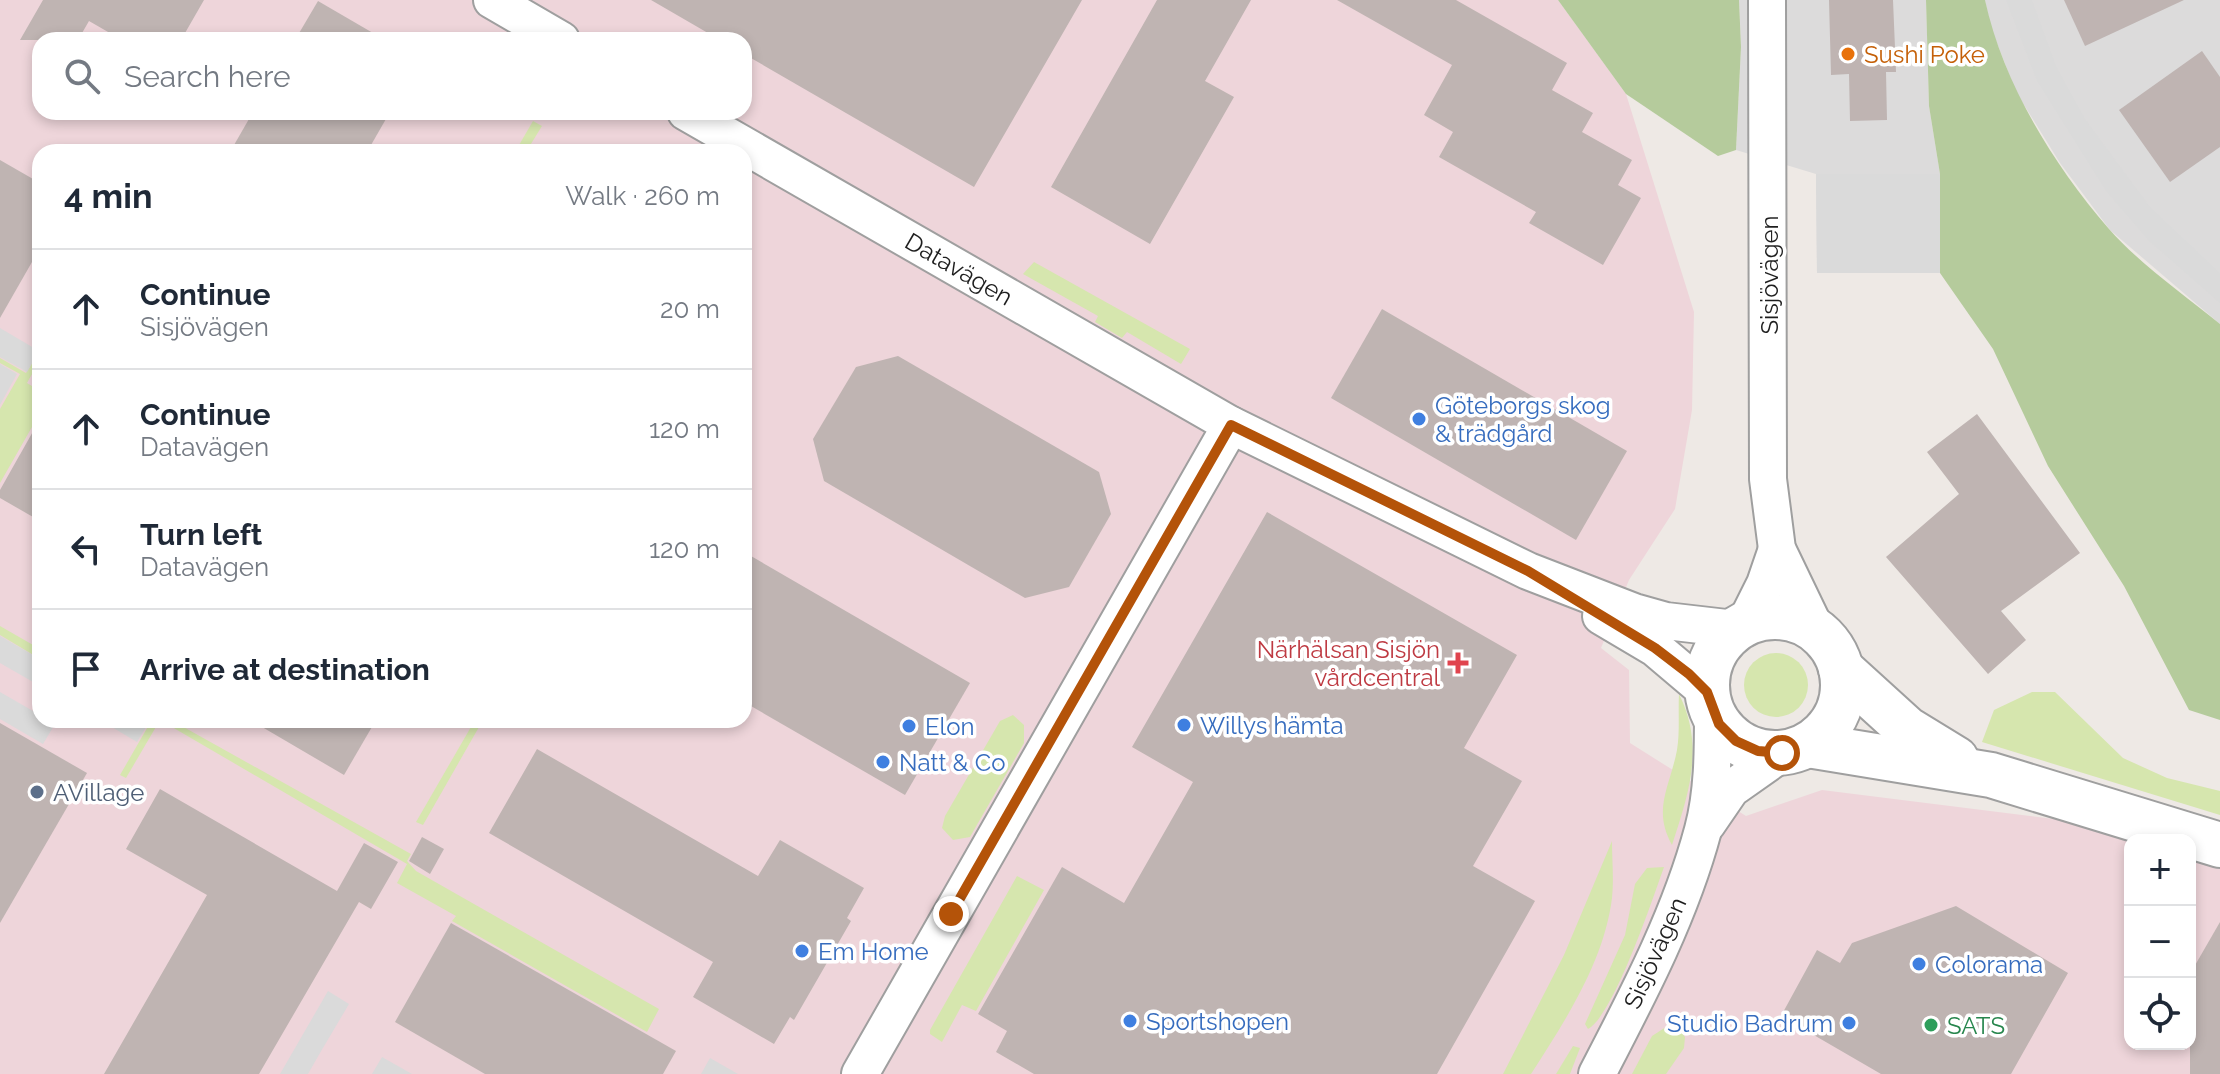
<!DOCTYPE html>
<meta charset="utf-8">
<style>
body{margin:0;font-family:Raleway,sans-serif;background:#f2f2f3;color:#1f2937}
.controls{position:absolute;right:24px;bottom:24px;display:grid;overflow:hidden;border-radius:16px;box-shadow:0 4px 12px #0003}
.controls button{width:72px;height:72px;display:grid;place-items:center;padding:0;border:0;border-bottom:2px solid #e0e1e3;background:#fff;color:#1f2937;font:40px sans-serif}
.stop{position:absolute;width:24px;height:24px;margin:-18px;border:6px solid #b45309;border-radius:50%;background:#fff}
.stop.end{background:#b45309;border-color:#fff;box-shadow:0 2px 8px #0008}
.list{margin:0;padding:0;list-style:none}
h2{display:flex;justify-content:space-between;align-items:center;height:104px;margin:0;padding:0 32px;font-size:34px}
h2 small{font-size:26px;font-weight:400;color:#747a83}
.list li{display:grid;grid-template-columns:52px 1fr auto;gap:24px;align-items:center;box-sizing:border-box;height:120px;padding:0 32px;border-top:2px solid #e0e1e3}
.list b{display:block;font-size:30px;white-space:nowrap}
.list p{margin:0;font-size:26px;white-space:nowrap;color:#747a83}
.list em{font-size:26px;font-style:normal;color:#747a83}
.icon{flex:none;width:44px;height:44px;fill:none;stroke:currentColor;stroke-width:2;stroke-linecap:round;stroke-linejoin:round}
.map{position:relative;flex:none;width:2220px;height:1074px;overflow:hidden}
.search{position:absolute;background:#fff;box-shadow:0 4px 12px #0003;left:32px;top:32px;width:720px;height:88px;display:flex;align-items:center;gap:20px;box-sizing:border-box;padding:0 28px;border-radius:24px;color:#747a83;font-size:30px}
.panel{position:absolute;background:#fff;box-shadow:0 4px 12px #0003;left:32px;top:144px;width:720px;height:584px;border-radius:24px}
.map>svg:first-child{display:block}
</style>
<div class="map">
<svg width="2220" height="1074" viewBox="0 0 2220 1074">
<rect width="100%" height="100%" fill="#eee9e5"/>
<g fill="#dcdbdb">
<path d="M 1739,0 L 1926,0 L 1929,106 L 1940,174 L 1940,273 L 1817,273 L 1816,174 L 1736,150 L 1741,47 Z"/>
<path d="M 1985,0 L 2220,0 L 2220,324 L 2110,230 L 2060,163 L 2016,92 L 1991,28 Z"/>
</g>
<path fill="#eed5da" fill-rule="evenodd" d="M 0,0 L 1558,0 L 1626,94 L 1694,312 L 1692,410 L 1675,509 L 1629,580 L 1601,648 L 1629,670 L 1630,743 L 1746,816 L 1822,790 L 2110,826 L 2130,840 L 2130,1044 L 2190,1044 L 2190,850 L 2220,860 L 2220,1074 L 0,1074 ZM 40,40 L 744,40 L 744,112 L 40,112 ZM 40,152 L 744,152 L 744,720 L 40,720 Z"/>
<g fill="#d6e6ae">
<path d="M 533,121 L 542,126 L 526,152 L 515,152 Z"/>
<path d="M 1034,262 L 1190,349 L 1181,364 L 1127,332 L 1122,338 L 1095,322 L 1098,316 L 1023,274 Z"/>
<path d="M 40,350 L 40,360 L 27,383 L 40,391 L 40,413 L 0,483 L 0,409 L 20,374 L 0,363 L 0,358 L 26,373 Z"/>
<path d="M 0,626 L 40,649 L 40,659 L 0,635 Z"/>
<circle cx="1776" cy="685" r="32"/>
<path d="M 2032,692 L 2055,692 L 2123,758 L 2167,778 L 2220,791 L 2220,815 L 1982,742 L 1994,710 Z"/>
<path d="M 1679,694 C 1705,746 1689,793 1672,845 C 1652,809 1670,787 1677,750 C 1680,731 1678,712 1679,694 Z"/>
<path d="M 1013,715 L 1024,725 L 1024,743 L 970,837 L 953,840 L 942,828 L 945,816 L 1000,721 Z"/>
<path d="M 145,720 L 171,720 L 411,854 L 407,861 L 416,871 L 659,1009 L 647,1032 L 452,921 L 456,916 L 397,883 L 407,864 L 160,720 L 126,778 L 120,775 L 150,723 Z"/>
<path d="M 475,720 L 483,720 L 423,825 L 416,822 Z"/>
<path d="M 1612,841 C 1612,860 1614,879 1612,898 C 1604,962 1565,1021 1531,1074 L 1503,1074 L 1564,955 Z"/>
<path d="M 1664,867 C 1653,898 1614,1015 1588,1029 L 1585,1024 L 1625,935 L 1635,884 L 1647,868 Z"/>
<path d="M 1017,876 L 1044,890 L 976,1011 L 962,1005 L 942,1042 L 930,1034 L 930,1030 Z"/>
<path d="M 1666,1027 L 1679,1029 L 1685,1037 L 1684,1048 L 1666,1074 L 1632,1074 L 1652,1036 Z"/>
<path d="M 1573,1046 L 1580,1048 L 1570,1074 L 1556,1074 Z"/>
</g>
<g fill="#b5cb9c">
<path d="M 1558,0 L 1739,0 L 1741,47 L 1736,150 L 1718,156 L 1626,94 Z"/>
<path d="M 1926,0 L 1985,0 C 2003,83 2053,164 2109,229 C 2140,264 2183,294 2220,324 L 2220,720 L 2189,710 L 2124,586 L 2048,466 L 1993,349 L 1940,273 L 1940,174 L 1929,106 Z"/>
</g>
<g fill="#dadada">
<path d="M 2006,0 L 2032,0 L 2056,66 L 2085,119 L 2150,207 L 2220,273 L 2220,303 L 2149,241 L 2106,191 L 2037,81 Z"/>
<path d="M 1816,174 L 1940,174 L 1940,273 L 1817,273 Z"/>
<path d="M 0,328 L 39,351 L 27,372 L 0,357 Z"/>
<path d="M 0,364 L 17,374 L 0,405 Z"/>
<path d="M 0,636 L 40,659 L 40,686 L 0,663 Z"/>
<path d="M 0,692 L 40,715 L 40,720 L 55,724 L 43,744 L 0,719 Z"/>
<path d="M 100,720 L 146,720 L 149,722 L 137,742 Z"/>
<path d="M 328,991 L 349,1004 L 320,1053 L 308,1074 L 280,1074 Z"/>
<path d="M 382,1057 L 412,1074 L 372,1074 Z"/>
<path d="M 710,1058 L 738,1074 L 701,1074 Z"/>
</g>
<g fill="#bfb4b2">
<path d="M 43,0 L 204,0 L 181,40 L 122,40 L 89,21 L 78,40 L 20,40 Z"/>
<path d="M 651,0 L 1082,0 L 974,187 L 744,54 L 744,40 L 720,40 Z"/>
<path d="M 1157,0 L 1251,0 L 1205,81 L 1234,97 L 1150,244 L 1051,187 Z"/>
<path d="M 1337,0 L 1456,0 L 1567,63 L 1552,90 L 1593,113 L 1582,132 L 1632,160 L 1618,185 L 1641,198 L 1603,265 L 1529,223 L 1536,212 L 1439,157 L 1453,132 L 1424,115 L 1452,65 Z"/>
<path d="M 1829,0 L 1893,0 L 1896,72 L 1886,72 L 1887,120 L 1850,121 L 1849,74 L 1831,75 Z"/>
<path d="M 2064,0 L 2184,0 L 2085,46 Z"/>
<path d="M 318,1 L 385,40 L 295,40 Z"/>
<path d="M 2202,51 L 2220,77 L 2220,147 L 2170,182 L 2119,110 Z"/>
<path d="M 253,112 L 390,112 L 367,152 L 230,152 Z"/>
<path d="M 0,160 L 40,183 L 40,248 L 0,318 Z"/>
<path d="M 1382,309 L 1627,451 L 1576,540 L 1331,398 Z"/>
<path d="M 898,356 L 1099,472 L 1111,514 L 1069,587 L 1025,598 L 824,481 L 813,439 L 856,367 Z"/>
<path d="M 1977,414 L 2080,553 L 2001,611 L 2026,640 L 1988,674 L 1886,557 L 1959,494 L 1927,452 Z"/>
<path d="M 40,419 L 40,521 L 0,498 L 0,490 Z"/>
<path d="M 1267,512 L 1517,655 L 1464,748 L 1522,781 L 1473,866 L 1535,901 L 1437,1074 L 1034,1074 L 996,1052 L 1007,1031 L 978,1014 L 1062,867 L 1124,903 L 1193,782 L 1132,747 Z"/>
<path d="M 744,552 L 970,683 L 905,795 L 744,702 Z"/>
<path d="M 250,720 L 376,720 L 344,775 Z"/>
<path d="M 0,723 L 87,773 L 0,923 Z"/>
<path d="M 537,749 L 758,876 L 780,840 L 864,888 L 847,918 L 851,921 L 794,1020 L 790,1017 L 774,1044 L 693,997 L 713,962 L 489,833 Z"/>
<path d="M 160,789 L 337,891 L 364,843 L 398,862 L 371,909 L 359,902 L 259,1074 L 104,1074 L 207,895 L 126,849 Z"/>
<path d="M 422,837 L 444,849 L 430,874 L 409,861 Z"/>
<path d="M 1956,906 L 2068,973 L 2011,1074 L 1881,1074 L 1781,1016 L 1817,950 L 1840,963 L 1852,943 Z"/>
<path d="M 2220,922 L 2220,1074 L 2190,1074 L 2190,974 Z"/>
<path d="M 451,923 L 676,1051 L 663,1074 L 485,1074 L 395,1022 Z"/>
</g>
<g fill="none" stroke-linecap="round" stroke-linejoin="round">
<g stroke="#9f9f9f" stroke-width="40">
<g id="minor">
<path d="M 492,0 L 561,40"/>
<path d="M 1767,0 L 1768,479 L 1777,549 L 1816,630"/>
<path d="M 686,112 L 1231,425 L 860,1074"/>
<path d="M 1231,425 L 1528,571 L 1634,612 L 1666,621 L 1735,629"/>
<path d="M 1601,616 L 1655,648 L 1707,692"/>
<path d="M 1745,624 L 1765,584 L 1777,549"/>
<path d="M 1707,824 L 1731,789 L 1782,753"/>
<path d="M 1597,1074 C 1638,995 1680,916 1703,830 C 1713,793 1713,752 1713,713"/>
</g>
</g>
<g stroke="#9f9f9f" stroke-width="48">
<g id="tertiary">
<circle cx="1775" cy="685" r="68"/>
<path d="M 1841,669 L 1907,729 L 1956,759"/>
<path d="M 1808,745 L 1991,775 L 2220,845"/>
</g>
</g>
<use href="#minor" stroke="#fff" stroke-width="36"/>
<use href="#tertiary" stroke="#fff" stroke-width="44"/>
</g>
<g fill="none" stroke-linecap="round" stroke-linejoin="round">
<path stroke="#b45309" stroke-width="10" d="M 951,914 L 1231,425 L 1528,571 L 1655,648 L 1689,674 L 1707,692 L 1719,724 L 1736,741 L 1758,751 L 1782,753"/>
</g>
<circle fill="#e8710a" stroke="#fff" stroke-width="3" cx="1848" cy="54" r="8"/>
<g fill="#3f7fe0" stroke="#fff" stroke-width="3">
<circle cx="1419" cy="419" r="8"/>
<circle cx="1184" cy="725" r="8"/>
<circle cx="909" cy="726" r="8"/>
<circle cx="883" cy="762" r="8"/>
<circle cx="802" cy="951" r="8"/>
<circle cx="1919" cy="964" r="8"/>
<circle cx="1130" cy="1021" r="8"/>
<circle cx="1849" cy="1023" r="8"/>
</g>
<path fill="#e0444e" stroke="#fff" stroke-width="3" d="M1454 651h8v8h8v8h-8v8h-8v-8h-8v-8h8z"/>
<circle fill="#5c6f8a" stroke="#fff" stroke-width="3" cx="37" cy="792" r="8"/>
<circle fill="#2e9e5b" stroke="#fff" stroke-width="3" cx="1931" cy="1025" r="8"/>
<g text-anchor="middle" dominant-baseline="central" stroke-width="7" stroke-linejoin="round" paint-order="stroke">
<g font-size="24" fill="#c56008" stroke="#fff" text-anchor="start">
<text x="1864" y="54">Sushi Poke</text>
</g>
<g font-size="24" fill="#1e1e1e" stroke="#fff">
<text transform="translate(959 269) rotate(30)">Datavägen</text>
<text transform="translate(1769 275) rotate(-90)">Sisjövägen</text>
<text transform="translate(1655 953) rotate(-66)">Sisjövägen</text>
</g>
<g font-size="24" fill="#366cbe" stroke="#fff" text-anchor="start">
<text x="1435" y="405">Göteborgs skog<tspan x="1435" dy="28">&amp; trädgård</tspan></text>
<text x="1200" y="725">Willys hämta</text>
<text x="925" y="726">Elon</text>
<text x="899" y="762">Natt &amp; Co</text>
<text x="818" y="951">Em Home</text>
<text x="1935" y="964">Colorama</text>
<text x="1146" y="1021">Sportshopen</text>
<text x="1833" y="1023" text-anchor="end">Studio Badrum</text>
</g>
<g font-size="24" fill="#be3a42" stroke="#fff" text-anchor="end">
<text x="1440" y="649">Närhälsan Sisjön<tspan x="1440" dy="28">vårdcentral</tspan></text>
</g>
<g font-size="24" fill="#4e5e75" stroke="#fff" text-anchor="start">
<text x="53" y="792">AVillage</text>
</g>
<g font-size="24" fill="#27864d" stroke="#fff" text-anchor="start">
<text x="1947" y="1025">SATS</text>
</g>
</g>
</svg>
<div class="controls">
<button>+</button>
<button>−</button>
<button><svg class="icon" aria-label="locate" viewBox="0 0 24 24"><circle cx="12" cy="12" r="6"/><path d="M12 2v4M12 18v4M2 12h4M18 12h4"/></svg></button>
</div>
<div class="stop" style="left:1782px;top:753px"></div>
<div class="stop end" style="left:951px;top:914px"></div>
<div class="search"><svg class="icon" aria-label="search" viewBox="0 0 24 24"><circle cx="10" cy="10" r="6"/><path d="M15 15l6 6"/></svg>Search here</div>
<section class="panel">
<h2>4 min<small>Walk · 260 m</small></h2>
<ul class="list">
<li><svg class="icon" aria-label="ahead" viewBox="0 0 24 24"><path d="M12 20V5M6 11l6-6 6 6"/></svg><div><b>Continue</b><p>Sisjövägen</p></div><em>20 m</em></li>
<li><svg class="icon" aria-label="ahead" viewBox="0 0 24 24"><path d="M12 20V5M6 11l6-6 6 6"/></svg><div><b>Continue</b><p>Datavägen</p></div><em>120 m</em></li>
<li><svg class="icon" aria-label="left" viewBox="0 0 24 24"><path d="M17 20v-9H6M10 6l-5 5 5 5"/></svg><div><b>Turn left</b><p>Datavägen</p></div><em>120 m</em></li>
<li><svg class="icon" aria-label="arrive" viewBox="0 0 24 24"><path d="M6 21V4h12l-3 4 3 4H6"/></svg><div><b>Arrive at destination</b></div></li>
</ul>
</section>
</div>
